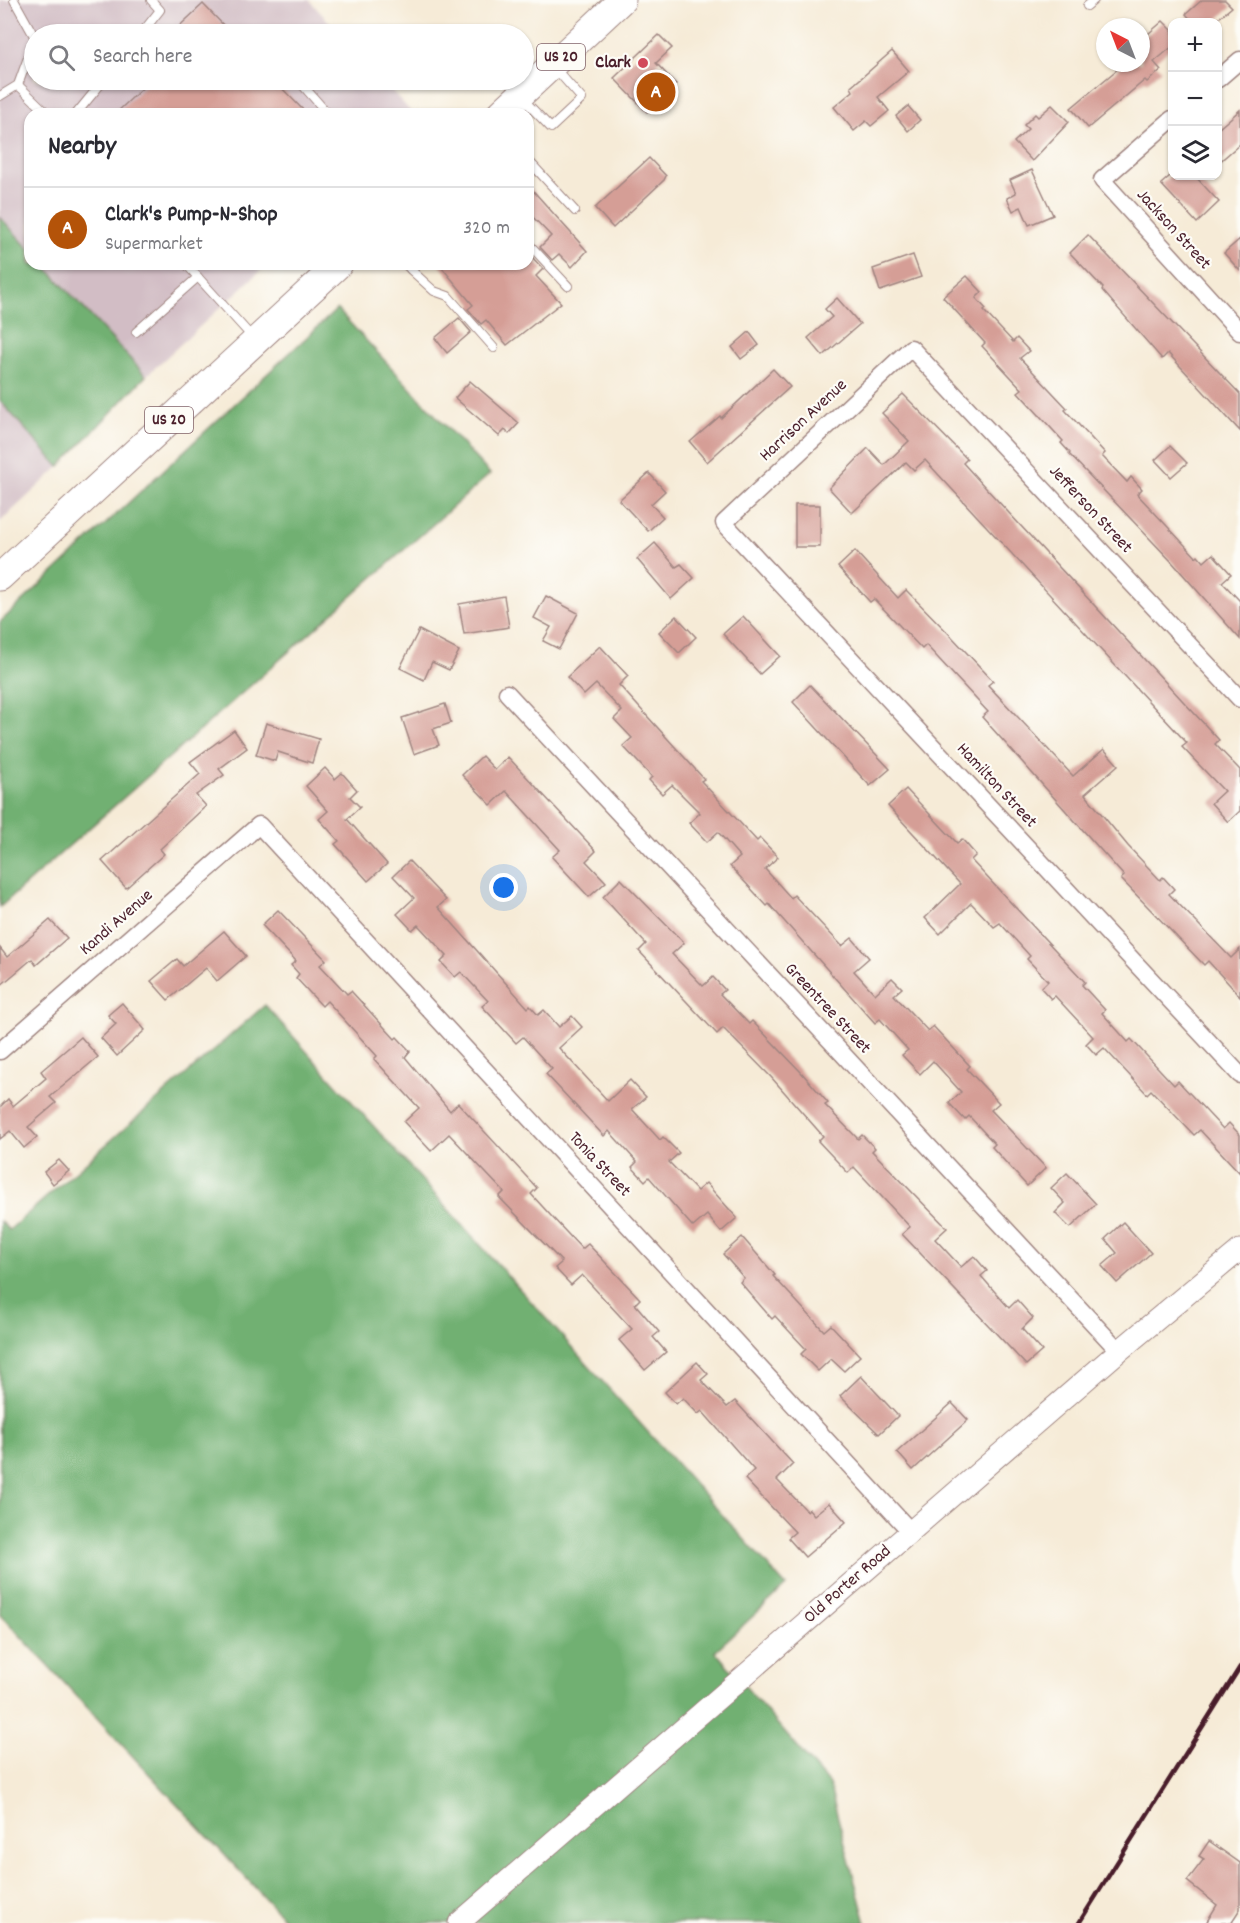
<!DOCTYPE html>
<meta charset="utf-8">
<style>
body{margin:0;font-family:Dekko,sans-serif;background:#f7f7f7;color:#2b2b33}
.controls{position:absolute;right:18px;top:18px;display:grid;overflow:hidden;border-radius:12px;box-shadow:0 2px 4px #0004}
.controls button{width:54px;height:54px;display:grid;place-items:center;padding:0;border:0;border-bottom:2px solid #e1e1e2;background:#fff;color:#2b2b33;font:30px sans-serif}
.compass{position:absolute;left:1096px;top:18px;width:54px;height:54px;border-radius:50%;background:#fff;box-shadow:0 2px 4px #0004;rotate:318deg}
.you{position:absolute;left:504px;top:888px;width:21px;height:21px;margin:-15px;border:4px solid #fff;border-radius:50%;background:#1a73e8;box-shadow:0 0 0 9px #1a73e833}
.badge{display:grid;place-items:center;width:39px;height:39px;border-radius:50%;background:#b45309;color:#fff;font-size:20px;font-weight:700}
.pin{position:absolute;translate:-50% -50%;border:3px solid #fff;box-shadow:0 2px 6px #0006}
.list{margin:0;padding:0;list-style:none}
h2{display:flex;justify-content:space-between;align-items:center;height:78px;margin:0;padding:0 24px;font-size:26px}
h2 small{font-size:20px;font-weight:400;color:#7c7c81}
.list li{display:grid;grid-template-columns:39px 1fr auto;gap:18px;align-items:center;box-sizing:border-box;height:84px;padding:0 24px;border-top:2px solid #e1e1e2}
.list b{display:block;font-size:22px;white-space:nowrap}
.list p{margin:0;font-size:20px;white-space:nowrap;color:#7c7c81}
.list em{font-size:20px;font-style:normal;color:#7c7c81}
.icon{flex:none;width:33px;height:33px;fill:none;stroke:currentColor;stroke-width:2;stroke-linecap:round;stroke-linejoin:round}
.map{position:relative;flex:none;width:1240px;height:1923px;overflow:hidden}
.search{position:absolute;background:#fff;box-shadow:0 2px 4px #0004;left:24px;top:24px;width:510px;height:66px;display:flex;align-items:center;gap:15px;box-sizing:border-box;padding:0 21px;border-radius:33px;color:#7c7c81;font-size:22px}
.panel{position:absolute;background:#fff;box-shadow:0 2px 4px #0004;left:24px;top:108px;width:510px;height:162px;border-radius:18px}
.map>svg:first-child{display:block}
</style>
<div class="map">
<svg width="1240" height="1923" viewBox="0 0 1240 1923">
<rect width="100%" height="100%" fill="#fdfcf7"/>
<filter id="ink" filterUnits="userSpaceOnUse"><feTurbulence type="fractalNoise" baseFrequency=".0167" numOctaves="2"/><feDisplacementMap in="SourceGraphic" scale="12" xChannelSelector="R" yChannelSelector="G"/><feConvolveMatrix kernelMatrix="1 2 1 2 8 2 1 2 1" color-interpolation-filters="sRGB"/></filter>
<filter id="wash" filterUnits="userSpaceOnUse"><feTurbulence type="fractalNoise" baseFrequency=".008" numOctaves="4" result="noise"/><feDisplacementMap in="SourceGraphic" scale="24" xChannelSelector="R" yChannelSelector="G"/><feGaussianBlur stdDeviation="1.35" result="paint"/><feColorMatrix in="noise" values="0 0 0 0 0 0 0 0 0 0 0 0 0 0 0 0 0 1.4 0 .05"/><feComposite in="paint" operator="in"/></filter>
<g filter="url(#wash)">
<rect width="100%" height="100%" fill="#f6ebd7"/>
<g fill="#d2bdc5">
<path d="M 0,0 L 309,0 L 340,34 L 34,34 L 34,80 L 382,80 L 413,114 L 30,114 L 30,250 L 0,217 Z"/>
<path d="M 43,264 L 268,264 L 146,376 Z"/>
<path d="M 0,401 L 59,467 L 0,522 Z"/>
</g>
<g fill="#71b072" stroke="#5e684e" stroke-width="1.5">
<path d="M 0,217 L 30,250 L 30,264 L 43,264 L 146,376 L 59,467 L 0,401 Z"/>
<path d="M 337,309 L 490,474 L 0,907 L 0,622 Z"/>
<path d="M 265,1005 L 786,1586 L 715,1651 L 829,1784 L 866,1923 L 288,1923 L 0,1614 L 0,1221 L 9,1230 Z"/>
</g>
<g id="blocks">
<g fill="#d59e96">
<path d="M 1202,0 L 1225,0 L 1232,7 L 1214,22 L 1193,22 L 1186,14 Z"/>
<path d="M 203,4 L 232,34 L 171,34 Z"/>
<path d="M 1163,21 L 1173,31 L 1173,46 L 1154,62 L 1161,70 L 1147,82 L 1145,80 L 1088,128 L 1071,108 L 1125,63 L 1141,63 L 1141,40 Z"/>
<path d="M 659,35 L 672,48 L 656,63 L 676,84 L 647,112 L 614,78 Z"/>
<path d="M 892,51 L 909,71 L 878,97 L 889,111 L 871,126 L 866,121 L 854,131 L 834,107 L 853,91 L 851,87 Z"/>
<path d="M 151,80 L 274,80 L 307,114 L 115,114 Z"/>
<path d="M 1052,105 L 1069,122 L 1032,161 L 1014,142 L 1028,129 L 1024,125 L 1035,114 L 1038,117 Z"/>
<path d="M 908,106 L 920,120 L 908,131 L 896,116 Z"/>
<path d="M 1240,110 L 1240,144 L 1218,163 L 1218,129 Z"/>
<path d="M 649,158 L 666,176 L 664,180 L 613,228 L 595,208 Z"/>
<path d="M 1032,170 L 1053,215 L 1029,225 L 1021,207 L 1013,211 L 1007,198 L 1016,193 L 1010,180 Z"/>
<path d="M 1170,176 L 1195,176 L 1219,202 L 1197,223 L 1161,184 Z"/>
<path d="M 528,185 L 587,251 L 572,267 L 559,254 L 552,260 L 540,247 L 551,236 L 528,212 Z"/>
<path d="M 1088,235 L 1240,394 L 1240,431 L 1168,353 L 1162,359 L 1102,290 L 1103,288 L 1070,253 Z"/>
<path d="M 1240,239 L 1240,271 L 1224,253 Z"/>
<path d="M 913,255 L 921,277 L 880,291 L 873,269 Z"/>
<path d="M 531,256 L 543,269 L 536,276 L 561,303 L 507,345 L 486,320 L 481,324 L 468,309 L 473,305 L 439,264 L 528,264 Z"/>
<path d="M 967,276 L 982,292 L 976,298 L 986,309 L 984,311 L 1013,342 L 1017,338 L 1029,351 L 1020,358 L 1067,408 L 1065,410 L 1105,453 L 1102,456 L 1127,482 L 1131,477 L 1142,489 L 1137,494 L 1196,557 L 1198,555 L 1204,562 L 1213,554 L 1231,574 L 1222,582 L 1240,601 L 1240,639 L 1172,562 L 1069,454 L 1070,453 L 1061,443 L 1063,441 L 1018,392 L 1022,389 L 982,346 L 985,343 L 943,297 Z"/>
<path d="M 837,298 L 860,324 L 823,356 L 808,338 L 832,317 L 825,309 Z"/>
<path d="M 459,318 L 471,332 L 447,353 L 435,338 Z"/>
<path d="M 749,332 L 759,345 L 741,359 L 732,347 Z"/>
<path d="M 773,369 L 790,387 L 707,462 L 690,442 L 720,416 L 721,418 Z"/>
<path d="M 470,381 L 519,423 L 509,434 L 505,430 L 499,436 L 455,398 Z"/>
<path d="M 903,394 L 967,459 L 963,463 L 984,486 L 1219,740 L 1215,744 L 1240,770 L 1240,811 L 1228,822 L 1211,803 L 1224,791 L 1182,747 L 1187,743 L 925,460 L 914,470 L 906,462 L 852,513 L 829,488 L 868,448 L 884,465 L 909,441 L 882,413 Z"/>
<path d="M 1170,446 L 1187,463 L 1171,477 L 1155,460 Z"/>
<path d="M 649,473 L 665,491 L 651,504 L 663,517 L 648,531 L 619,500 Z"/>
<rect x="795" y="505" width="25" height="42"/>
<path d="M 655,543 L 676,567 L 681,564 L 694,578 L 671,599 L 637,559 Z"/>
<path d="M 855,551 L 898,598 L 906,590 L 952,637 L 993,681 L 988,685 L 1073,776 L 1104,749 L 1118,765 L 1085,794 L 1128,846 L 1160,880 L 1163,877 L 1174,889 L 1169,894 L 1231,958 L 1240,949 L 1240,996 L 1208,961 L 1204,965 L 1121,879 L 1124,876 L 982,717 L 988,712 L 926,645 L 922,649 L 874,599 L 870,602 L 838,567 Z"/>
<path d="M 504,596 L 509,627 L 464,634 L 459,604 Z"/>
<path d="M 546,596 L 578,613 L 559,649 L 543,641 L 551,627 L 534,618 Z"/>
<path d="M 676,616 L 696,637 L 679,653 L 659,632 Z"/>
<path d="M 743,616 L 780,656 L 760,674 L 723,634 Z"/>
<path d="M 419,630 L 459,651 L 449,670 L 432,662 L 424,680 L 400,668 Z"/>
<path d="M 600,646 L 628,676 L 619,685 L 704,779 L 701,781 L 757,841 L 760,838 L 778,857 L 765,869 L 791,898 L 794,895 L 842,946 L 852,938 L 869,958 L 854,971 L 875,994 L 892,978 L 902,988 L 894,995 L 928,1031 L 933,1026 L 970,1066 L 967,1069 L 999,1103 L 991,1110 L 1046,1168 L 1027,1186 L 992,1147 L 995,1144 L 969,1116 L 965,1120 L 949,1103 L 961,1092 L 933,1061 L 920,1074 L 902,1055 L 908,1050 L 880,1019 L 875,1023 L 769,904 L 767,906 L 730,866 L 740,857 L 718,832 L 707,842 L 689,823 L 700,813 L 672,785 L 662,794 L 649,780 L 652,777 L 623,746 L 632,738 L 614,719 L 622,711 L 596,684 L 584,695 L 567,677 Z"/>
<path d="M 810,685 L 890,769 L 870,786 L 793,702 Z"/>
<path d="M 445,704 L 451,723 L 433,729 L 439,745 L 414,754 L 402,718 Z"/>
<path d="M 266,723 L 319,739 L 312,763 L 278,752 L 275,761 L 256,755 Z"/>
<path d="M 234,730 L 247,748 L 219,769 L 224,775 L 196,795 L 206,806 L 160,849 L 164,854 L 126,888 L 102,861 L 200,774 L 190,762 Z"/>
<path d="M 482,756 L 495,770 L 508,757 L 596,851 L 586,861 L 606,882 L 589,897 L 552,857 L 560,850 L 506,791 L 491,805 L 462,775 Z"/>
<path d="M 325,768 L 335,779 L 342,773 L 357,790 L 350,797 L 360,807 L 347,819 L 387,864 L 368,881 L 335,844 L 339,841 L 319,819 L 328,811 L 306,786 Z"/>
<path d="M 906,789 L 957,843 L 962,839 L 976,855 L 971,860 L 1085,982 L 1082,985 L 1105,1010 L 1102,1013 L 1128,1042 L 1131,1039 L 1174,1085 L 1178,1081 L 1223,1129 L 1229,1123 L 1240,1135 L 1240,1173 L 1200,1130 L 1194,1135 L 1151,1090 L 1147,1094 L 1104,1048 L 1096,1055 L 1086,1044 L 1093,1037 L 1055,996 L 1051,999 L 1041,988 L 1048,981 L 1027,959 L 1030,956 L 1000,923 L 994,927 L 971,903 L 940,934 L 925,918 L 960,884 L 888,806 Z"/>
<path d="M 409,861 L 446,900 L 438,907 L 528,1008 L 530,1006 L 538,1015 L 544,1010 L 559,1027 L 572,1016 L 582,1027 L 559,1048 L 608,1101 L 630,1080 L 646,1097 L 632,1109 L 660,1140 L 663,1137 L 679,1153 L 669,1162 L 697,1191 L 706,1183 L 737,1218 L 721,1232 L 707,1215 L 693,1227 L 649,1177 L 645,1181 L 632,1167 L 637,1162 L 609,1131 L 604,1136 L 546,1074 L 552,1069 L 523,1037 L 516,1043 L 482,1006 L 488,1001 L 461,972 L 455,977 L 441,962 L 447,956 L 418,925 L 412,930 L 397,914 L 414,898 L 393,876 Z"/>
<path d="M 621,879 L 684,943 L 672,954 L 703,986 L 713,977 L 725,990 L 720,994 L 749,1024 L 752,1021 L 801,1072 L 828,1103 L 825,1105 L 858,1139 L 862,1135 L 875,1148 L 872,1151 L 947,1228 L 935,1239 L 961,1267 L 974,1256 L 987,1271 L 981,1276 L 1009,1308 L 1017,1300 L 1033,1318 L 1022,1329 L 1042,1351 L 1026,1365 L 902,1234 L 910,1227 L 854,1167 L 848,1173 L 818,1141 L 823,1136 L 771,1077 L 723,1028 L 717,1034 L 639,951 L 646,944 L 603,897 Z"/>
<path d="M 278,910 L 326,960 L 320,965 L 347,994 L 351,991 L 395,1039 L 397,1037 L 410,1051 L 405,1057 L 450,1111 L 458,1103 L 537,1188 L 531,1194 L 552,1217 L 582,1249 L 588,1244 L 640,1299 L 635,1304 L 659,1332 L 653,1337 L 666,1352 L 645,1370 L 619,1340 L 632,1329 L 582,1275 L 571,1285 L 555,1268 L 562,1262 L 499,1197 L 504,1192 L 449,1134 L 431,1151 L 404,1122 L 419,1108 L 374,1059 L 377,1056 L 327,1001 L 322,1006 L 296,978 L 299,974 L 291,965 L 296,961 L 262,925 Z"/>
<path d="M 50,920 L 67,938 L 36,965 L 32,959 L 0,986 L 0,948 L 7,957 Z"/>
<path d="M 224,931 L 246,956 L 217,981 L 206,968 L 168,1000 L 151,981 L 177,959 L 183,966 Z"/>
<path d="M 122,1003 L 145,1030 L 117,1056 L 101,1038 L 116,1024 L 108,1015 Z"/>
<path d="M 81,1037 L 98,1057 L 50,1097 L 56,1103 L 28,1127 L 37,1137 L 24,1148 L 10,1131 L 0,1139 L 0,1107 L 8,1099 L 13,1106 L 46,1078 L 41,1071 Z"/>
<path d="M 59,1160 L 69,1171 L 53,1184 L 44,1172 Z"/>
<path d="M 1067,1173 L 1096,1204 L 1070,1228 L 1055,1213 L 1065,1203 L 1051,1188 Z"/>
<path d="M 1123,1222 L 1151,1253 L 1117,1283 L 1102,1266 L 1117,1253 L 1105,1239 Z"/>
<path d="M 742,1237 L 775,1275 L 773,1276 L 824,1331 L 831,1325 L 860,1356 L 844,1371 L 831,1359 L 818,1371 L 801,1354 L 806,1349 L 775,1316 L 772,1319 L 740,1282 L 744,1278 L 723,1254 Z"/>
<path d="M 697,1362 L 708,1374 L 701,1380 L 727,1407 L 735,1401 L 793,1464 L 777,1480 L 807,1511 L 809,1509 L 814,1515 L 829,1503 L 846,1522 L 805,1557 L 788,1538 L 795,1532 L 745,1479 L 754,1470 L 702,1411 L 698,1414 L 683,1398 L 676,1404 L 665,1392 Z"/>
<path d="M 861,1376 L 898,1416 L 879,1434 L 840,1396 Z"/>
<path d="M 952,1403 L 968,1420 L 913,1470 L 897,1452 Z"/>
<path d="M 1209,1841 L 1240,1863 L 1240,1909 L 1231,1923 L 1206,1923 L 1217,1905 L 1187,1881 L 1204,1859 L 1199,1856 Z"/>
</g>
</g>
</g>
<g filter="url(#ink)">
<use href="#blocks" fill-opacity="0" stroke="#a08581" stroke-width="1.5"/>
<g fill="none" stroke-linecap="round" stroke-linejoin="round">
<g stroke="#a08581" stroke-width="10">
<g id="service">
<path d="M 14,0 L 34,36"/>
<path d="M 1087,6 L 1094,0"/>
<path d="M 141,34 L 160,10 L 151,0"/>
<path d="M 298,80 L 328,114"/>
<path d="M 18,85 L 48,114"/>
<path d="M 0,96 L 18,85 L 34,41"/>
<path d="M 522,98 L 551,128 L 582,99 L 554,67"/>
<path d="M 76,114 L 104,80"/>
<path d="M 528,160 L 575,211"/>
<path d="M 528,243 L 568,286"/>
<path d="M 186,264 L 253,338"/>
<path d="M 405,264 L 411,270 L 417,264"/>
<path d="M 411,270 L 434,291 L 448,296 L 494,348"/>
<path d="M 136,332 L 198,277"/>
</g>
</g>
<g stroke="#a08581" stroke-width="19">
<g id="minor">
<path d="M 1218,79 L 1240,60"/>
<path d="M 1172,119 L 1102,180 L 1240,332"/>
<path d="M 507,693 L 1119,1351"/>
<path d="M 1240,699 L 911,348 L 724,523 L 1240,1075"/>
<path d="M 0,1051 L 259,825 L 911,1532"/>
</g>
</g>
<g stroke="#a08581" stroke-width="23">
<path id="tertiary" d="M 459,1923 L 1119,1351 L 1240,1250"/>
</g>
<g stroke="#a08581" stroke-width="29">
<g id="primary">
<path d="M 500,114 L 622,0"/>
<path d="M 0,577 L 339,264"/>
</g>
</g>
<use href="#service" stroke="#fff" stroke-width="8"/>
<use href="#minor" stroke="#fff" stroke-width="16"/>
<use href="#tertiary" stroke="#fff" stroke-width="21"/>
<use href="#primary" stroke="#fff" stroke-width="27"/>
<path stroke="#4a1f2b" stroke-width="4.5" d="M 1079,1923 L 1240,1667"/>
</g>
</g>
<circle fill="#d1495b" stroke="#fdfcf7" stroke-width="2" cx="643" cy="63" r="6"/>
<g text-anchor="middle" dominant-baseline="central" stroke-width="4.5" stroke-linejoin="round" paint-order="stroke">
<g fill="#fdfcf7" stroke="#806168" stroke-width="1.5">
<rect x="537" y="44" width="48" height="26" rx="4.5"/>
<rect x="145" y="407" width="48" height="26" rx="4.5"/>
</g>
<g font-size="16" font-weight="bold" fill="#4a1f2b">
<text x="561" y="57">US 20</text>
<text x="169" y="420">US 20</text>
</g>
<g font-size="18" font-weight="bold" fill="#4a1f2b" stroke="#fdfcf7" text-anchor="end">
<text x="631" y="63">Clark</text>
</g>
<g font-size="18" fill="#4a1f2b" stroke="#fdfcf7">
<text transform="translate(1173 230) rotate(48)">Jackson Street</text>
<text transform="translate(804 421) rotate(-43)">Harrison Avenue</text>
<text transform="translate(1090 510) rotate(47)">Jefferson Street</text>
<text transform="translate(996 786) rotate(47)">Hamilton Street</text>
<text transform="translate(117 923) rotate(-41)">Kandi Avenue</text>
<text transform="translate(827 1009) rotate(47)">Greentree Street</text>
<text transform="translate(599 1165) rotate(47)">Tonia Street</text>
<text transform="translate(848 1585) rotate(-41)">Old Porter Road</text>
</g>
</g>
</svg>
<div class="controls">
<button>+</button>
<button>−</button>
<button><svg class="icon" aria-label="layers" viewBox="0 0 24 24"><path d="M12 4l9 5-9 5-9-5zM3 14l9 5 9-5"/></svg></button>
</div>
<svg class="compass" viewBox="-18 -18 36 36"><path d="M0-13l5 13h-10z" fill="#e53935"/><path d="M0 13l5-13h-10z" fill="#7c7c81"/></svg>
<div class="you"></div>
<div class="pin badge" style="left:656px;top:92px">A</div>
<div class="search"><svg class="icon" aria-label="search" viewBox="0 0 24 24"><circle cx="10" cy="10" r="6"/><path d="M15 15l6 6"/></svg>Search here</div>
<section class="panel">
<h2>Nearby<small></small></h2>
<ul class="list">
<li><span class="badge">A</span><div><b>Clark's Pump-N-Shop</b><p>Supermarket</p></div><em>320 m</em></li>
</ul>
</section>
</div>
